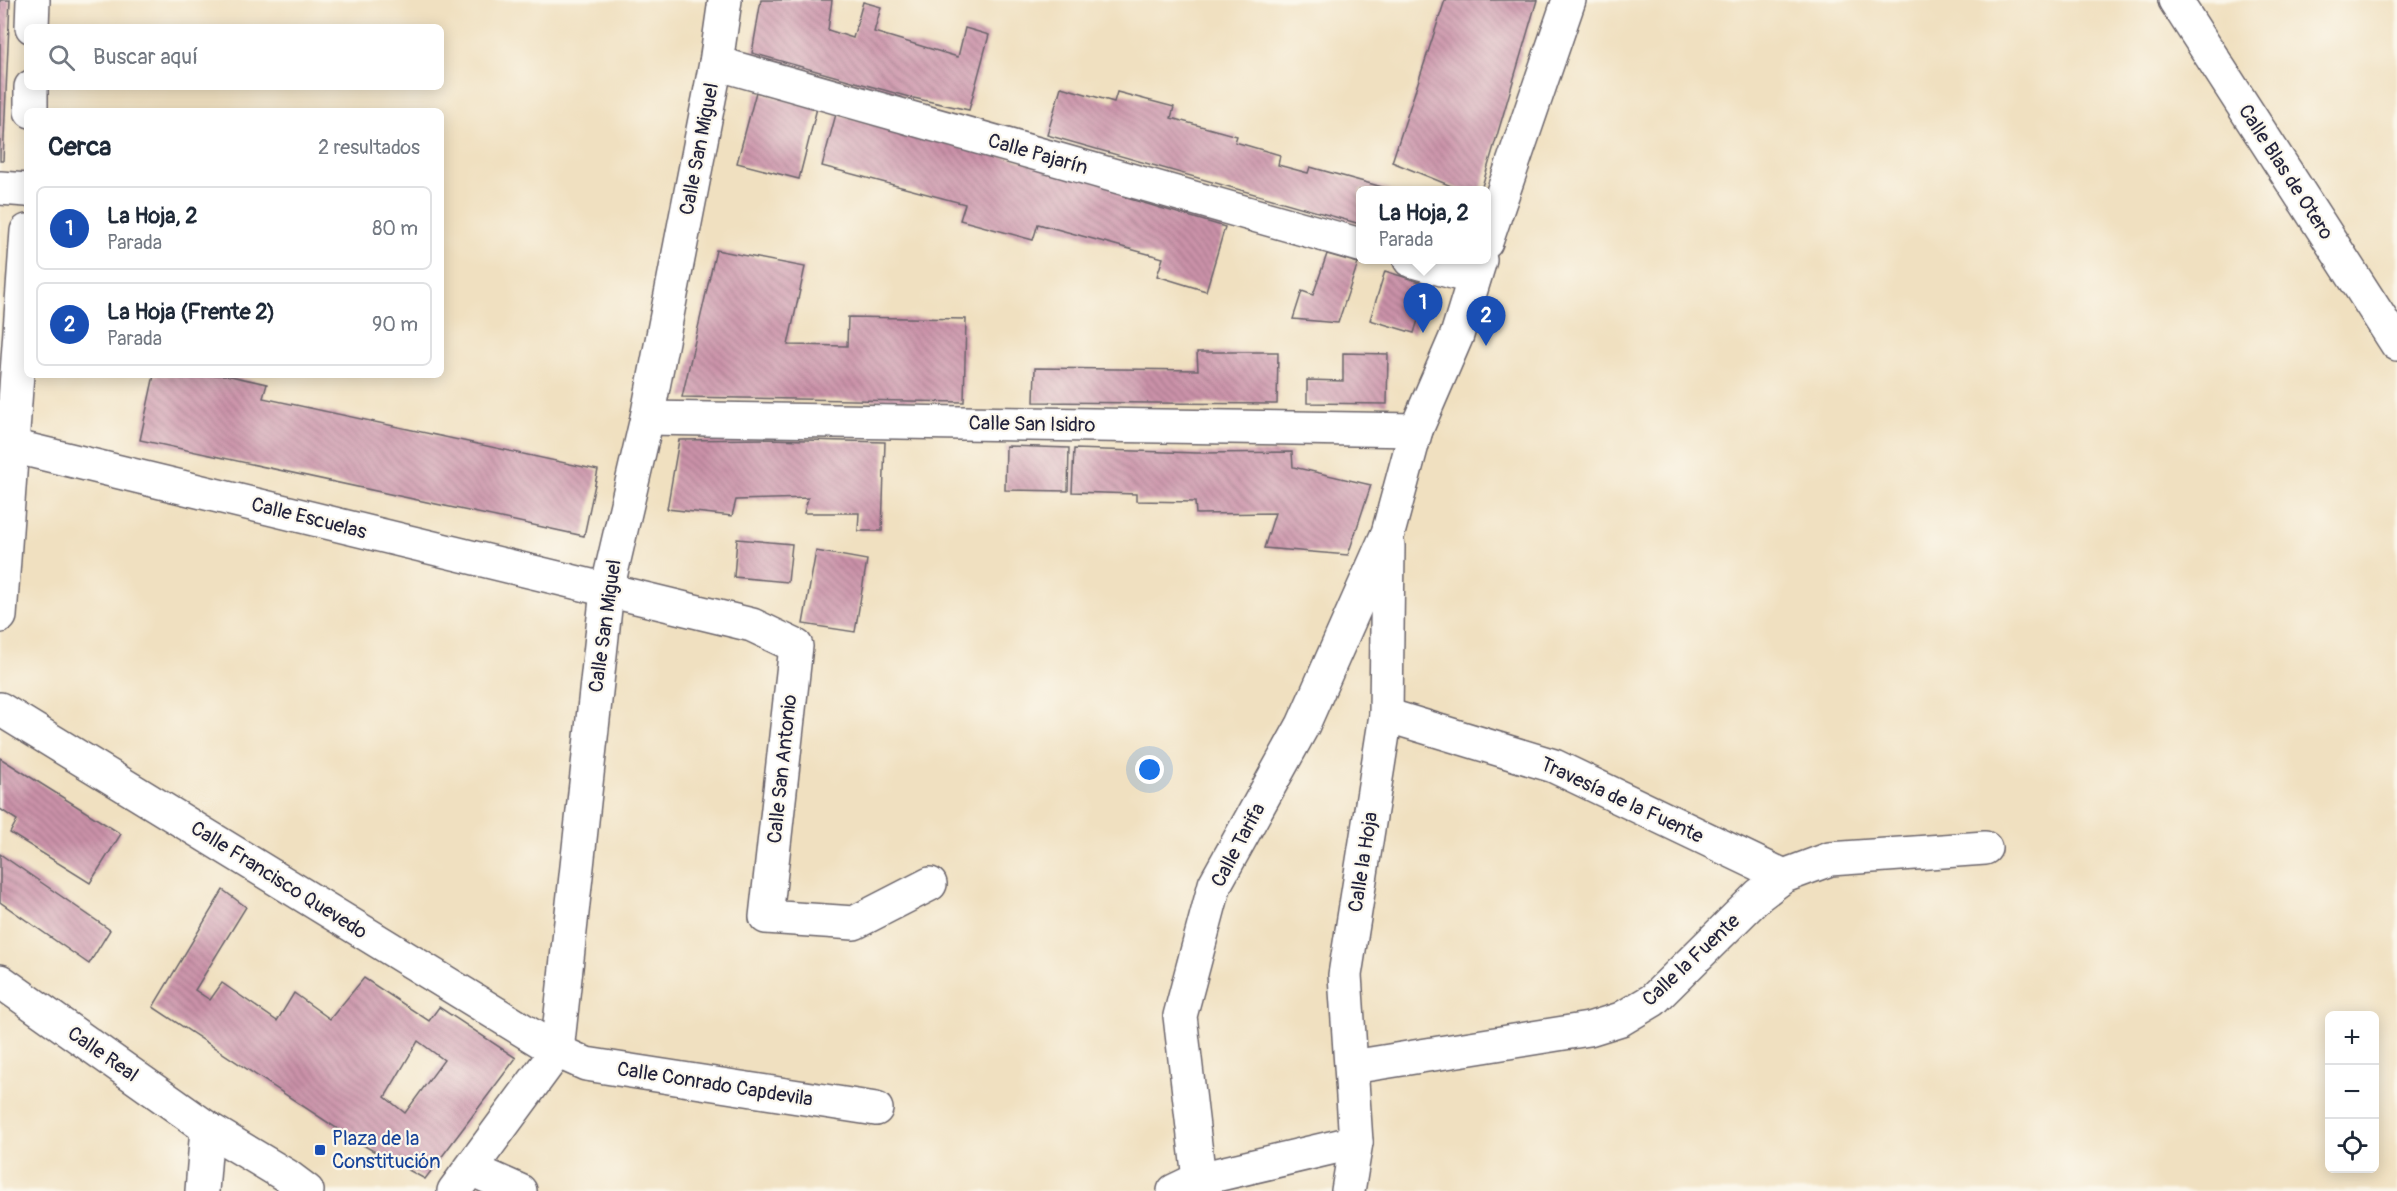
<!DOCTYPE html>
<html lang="es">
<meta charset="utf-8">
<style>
body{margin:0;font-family:Pangolin,sans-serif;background:#f6f6f7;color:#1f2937}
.controls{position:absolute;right:18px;bottom:18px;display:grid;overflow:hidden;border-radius:9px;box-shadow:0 3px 15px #0003}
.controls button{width:54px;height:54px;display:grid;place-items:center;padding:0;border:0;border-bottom:2px solid #e0e1e3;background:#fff;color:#1f2937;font:30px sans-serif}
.you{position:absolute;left:1150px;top:770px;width:21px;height:21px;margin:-15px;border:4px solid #fff;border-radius:50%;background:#1a73e8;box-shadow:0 0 0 9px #1a73e833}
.badge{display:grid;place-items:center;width:39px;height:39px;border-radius:50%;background:#1a73e8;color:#fff;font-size:20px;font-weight:700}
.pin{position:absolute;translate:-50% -50px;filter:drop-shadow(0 2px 3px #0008)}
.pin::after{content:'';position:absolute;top:32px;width:21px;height:18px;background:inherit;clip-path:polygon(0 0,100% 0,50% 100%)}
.popup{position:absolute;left:1356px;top:186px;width:135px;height:78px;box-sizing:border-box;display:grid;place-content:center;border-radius:9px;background:#fff;filter:drop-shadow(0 2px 4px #0005);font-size:20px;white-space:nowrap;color:#747a83}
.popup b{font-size:22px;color:#1f2937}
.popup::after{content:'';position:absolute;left:50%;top:100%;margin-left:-12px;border:12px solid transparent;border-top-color:#fff}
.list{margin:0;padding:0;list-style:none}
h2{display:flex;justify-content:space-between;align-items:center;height:78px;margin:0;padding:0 24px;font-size:26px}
h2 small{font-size:20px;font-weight:400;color:#747a83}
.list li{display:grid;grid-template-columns:39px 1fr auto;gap:18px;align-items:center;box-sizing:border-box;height:84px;margin:0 12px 12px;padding:0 12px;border:2px solid #e0e1e3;border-radius:9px}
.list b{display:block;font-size:22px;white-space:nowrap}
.list p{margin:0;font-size:20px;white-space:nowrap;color:#747a83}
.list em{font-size:20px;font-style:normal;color:#747a83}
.icon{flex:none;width:33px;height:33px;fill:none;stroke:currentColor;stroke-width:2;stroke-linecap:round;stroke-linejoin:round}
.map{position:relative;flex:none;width:2397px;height:1191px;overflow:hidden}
.search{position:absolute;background:#fff;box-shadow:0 3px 15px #0003;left:24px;top:24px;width:420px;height:66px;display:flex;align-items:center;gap:15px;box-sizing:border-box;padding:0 21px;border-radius:9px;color:#747a83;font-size:22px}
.panel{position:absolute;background:#fff;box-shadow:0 3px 15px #0003;left:24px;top:108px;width:420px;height:270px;border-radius:9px}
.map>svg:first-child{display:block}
</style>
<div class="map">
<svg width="2397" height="1191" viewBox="0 0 2397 1191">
<defs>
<pattern id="building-back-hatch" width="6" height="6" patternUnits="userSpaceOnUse" patternTransform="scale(1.5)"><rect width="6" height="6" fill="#cb92a9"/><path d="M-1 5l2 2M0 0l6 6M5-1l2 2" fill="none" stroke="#a4778b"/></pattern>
</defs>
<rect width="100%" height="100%" fill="#fbf7ec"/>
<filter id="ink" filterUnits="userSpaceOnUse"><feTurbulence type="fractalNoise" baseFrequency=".0167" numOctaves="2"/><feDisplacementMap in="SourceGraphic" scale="12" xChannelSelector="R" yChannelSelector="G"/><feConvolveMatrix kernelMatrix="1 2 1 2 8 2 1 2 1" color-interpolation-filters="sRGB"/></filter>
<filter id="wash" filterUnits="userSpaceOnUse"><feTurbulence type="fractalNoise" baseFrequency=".008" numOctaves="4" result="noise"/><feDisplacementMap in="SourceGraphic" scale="24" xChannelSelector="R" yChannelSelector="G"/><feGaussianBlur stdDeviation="1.35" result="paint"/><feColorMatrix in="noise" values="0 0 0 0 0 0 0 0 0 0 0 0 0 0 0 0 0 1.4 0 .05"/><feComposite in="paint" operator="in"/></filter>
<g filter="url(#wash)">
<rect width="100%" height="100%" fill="#f0e0c0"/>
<g id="blocks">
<g fill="url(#building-back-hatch)" fill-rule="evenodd">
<path d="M 0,0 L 10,0 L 3,161 L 0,161 Z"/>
<path d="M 761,0 L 832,0 L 828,30 L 853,38 L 863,2 L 881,7 L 874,32 L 958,57 L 965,28 L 989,35 L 969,110 L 909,97 L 752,53 Z"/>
<path d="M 1445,0 L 1537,0 L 1481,190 L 1461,190 L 1392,162 Z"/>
<path d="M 1061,87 L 1114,102 L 1117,92 L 1174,107 L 1171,118 L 1237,136 L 1235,142 L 1280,155 L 1278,165 L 1308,173 L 1310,167 L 1393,190 L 1360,190 L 1360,224 L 1047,135 Z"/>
<path d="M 756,92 L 817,108 L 799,179 L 737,163 Z"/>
<path d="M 836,114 L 1124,187 L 1123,197 L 1225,227 L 1206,291 L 1157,276 L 1163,258 L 1038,224 L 1033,240 L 960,220 L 965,204 L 822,166 Z"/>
<path d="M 716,250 L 805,267 L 788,345 L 847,346 L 848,317 L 966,319 L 964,402 L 682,397 Z"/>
<path d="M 1327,254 L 1358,263 L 1338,323 L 1293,319 L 1302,291 L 1313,295 Z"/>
<path d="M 1385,271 L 1429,285 L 1414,333 L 1370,320 Z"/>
<path d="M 1197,352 L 1278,352 L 1277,404 L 1034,402 L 1035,368 L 1198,370 Z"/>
<path d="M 1343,353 L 1388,354 L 1387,404 L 1307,403 L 1307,380 L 1343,381 Z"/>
<path d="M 154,375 L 226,375 L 267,384 L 263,398 L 598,470 L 584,536 L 140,440 Z"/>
<path d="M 767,439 L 885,442 L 882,531 L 858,531 L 859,513 L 804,513 L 808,498 L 736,500 L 732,516 L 667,509 L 679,440 Z"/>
<path d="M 1006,446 L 1069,448 L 1068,491 L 1005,490 Z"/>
<path d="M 1074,449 L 1197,453 L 1292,452 L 1293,467 L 1371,485 L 1348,555 L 1264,548 L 1275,513 L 1196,514 L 1195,502 L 1136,501 L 1136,494 L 1072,492 Z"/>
<path d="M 737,539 L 792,544 L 788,582 L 734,577 Z"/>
<path d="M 816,551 L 867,560 L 855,632 L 803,624 Z"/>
<path d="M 0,758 L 121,834 L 90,883 L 10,833 L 17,820 L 0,809 Z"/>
<path d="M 0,854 L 110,930 L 89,964 L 0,902 Z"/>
<path d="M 223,890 L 246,907 L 195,990 L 210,1000 L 222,983 L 277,1021 L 294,993 L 330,1019 L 364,978 L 429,1021 L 439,1007 L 516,1058 L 425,1179 L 359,1143 L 153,1007 ZM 418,1041 L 444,1060 L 405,1113 L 385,1097 Z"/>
</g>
</g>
</g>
<g filter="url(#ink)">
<use href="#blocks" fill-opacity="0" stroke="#6a646a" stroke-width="1.5"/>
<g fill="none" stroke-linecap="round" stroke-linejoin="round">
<g stroke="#6a646a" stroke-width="36">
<g id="minor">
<path d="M 2175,0 L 2397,344"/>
<path d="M 32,27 L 33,0"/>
<path d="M 716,63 L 1360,245"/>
<path d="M 31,111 L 31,87"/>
<path d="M 0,188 L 27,190"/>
<path d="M 1486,242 L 1569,0"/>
<path d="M 1410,260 L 1474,278"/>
<path d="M 647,418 L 1416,430"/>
<path d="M 12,446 L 752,625 L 796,646 L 766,917 L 854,923 L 930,884"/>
<path d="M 0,616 L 27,231"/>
<path d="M 0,709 L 557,1051 L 586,1064 L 876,1109"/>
<path d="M 1386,715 L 1554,766 L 1784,876"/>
<path d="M 0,981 L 207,1128 L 287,1176 L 307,1191"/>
<path d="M 1352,1067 L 1589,1029 L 1621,1019 L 1653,1000 L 1759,895 L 1784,876 L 1830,859 L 1985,848"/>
<path d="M 471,1169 L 520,1191"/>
<path d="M 1199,1179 L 1180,1016 L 1215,884 L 1303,725 L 1388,533 L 1416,430 L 1457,335 L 1480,260"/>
<path d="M 202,1191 L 207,1128"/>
<path d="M 454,1191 L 557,1051 L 607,590 L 647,418 L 716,63 L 725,0"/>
<path d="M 1174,1191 L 1199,1179 L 1356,1142"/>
<path d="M 1348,1191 L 1356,1142 L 1345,975 L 1386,715 L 1388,546"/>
</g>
</g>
<use href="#minor" stroke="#fff" stroke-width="33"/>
</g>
</g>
<rect fill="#1a4fb4" stroke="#fbf7ec" stroke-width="2" x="314" y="1144" width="12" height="12" rx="3"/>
<g text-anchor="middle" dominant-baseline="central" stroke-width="4.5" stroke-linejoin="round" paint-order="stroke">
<g font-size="20" fill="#22223b" stroke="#fbf7ec">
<text transform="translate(699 149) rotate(-79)">Calle San Miguel</text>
<text transform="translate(1038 154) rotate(16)">Calle Pajarín</text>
<text transform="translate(2286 172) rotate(57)">Calle Blas de Otero</text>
<text transform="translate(1032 424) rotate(1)">Calle San Isidro</text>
<text transform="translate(309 518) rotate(14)">Calle Escuelas</text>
<text transform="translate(605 626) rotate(-82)">Calle San Miguel</text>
<text transform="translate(782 769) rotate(-84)">Calle San Antonio</text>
<text transform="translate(1622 800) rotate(25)">Travesía de la Fuente</text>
<text transform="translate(1238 845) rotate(-62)">Calle Tarifa</text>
<text transform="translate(1363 862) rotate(-81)">Calle la Hoja</text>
<text transform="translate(279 880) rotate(32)">Calle Francisco Quevedo</text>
<text transform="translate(1691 960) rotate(-43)">Calle la Fuente</text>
<text transform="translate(103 1054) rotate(35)">Calle Real</text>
<text transform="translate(715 1084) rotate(9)">Calle Conrado Capdevila</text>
</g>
<g font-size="20" fill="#164399" stroke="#fbf7ec" text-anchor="start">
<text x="332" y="1138">Plaza de la<tspan x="332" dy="23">Constitución</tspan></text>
</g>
</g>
</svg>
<div class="controls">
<button>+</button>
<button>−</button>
<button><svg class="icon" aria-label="locate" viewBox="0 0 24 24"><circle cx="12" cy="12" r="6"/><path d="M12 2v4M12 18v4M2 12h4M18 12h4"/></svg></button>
</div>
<div class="you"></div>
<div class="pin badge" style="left:1423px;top:333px;background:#1a4fb4">1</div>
<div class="popup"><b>La Hoja, 2</b>Parada</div>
<div class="pin badge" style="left:1486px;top:346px;background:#1a4fb4">2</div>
<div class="search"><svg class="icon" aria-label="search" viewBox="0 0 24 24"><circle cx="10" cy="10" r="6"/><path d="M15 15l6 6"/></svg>Buscar aquí</div>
<section class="panel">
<h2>Cerca<small>2 resultados</small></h2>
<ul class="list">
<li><span class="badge" style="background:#1a4fb4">1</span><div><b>La Hoja, 2</b><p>Parada</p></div><em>80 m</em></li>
<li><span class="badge" style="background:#1a4fb4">2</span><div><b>La Hoja (Frente 2)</b><p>Parada</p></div><em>90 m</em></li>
</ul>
</section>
</div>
